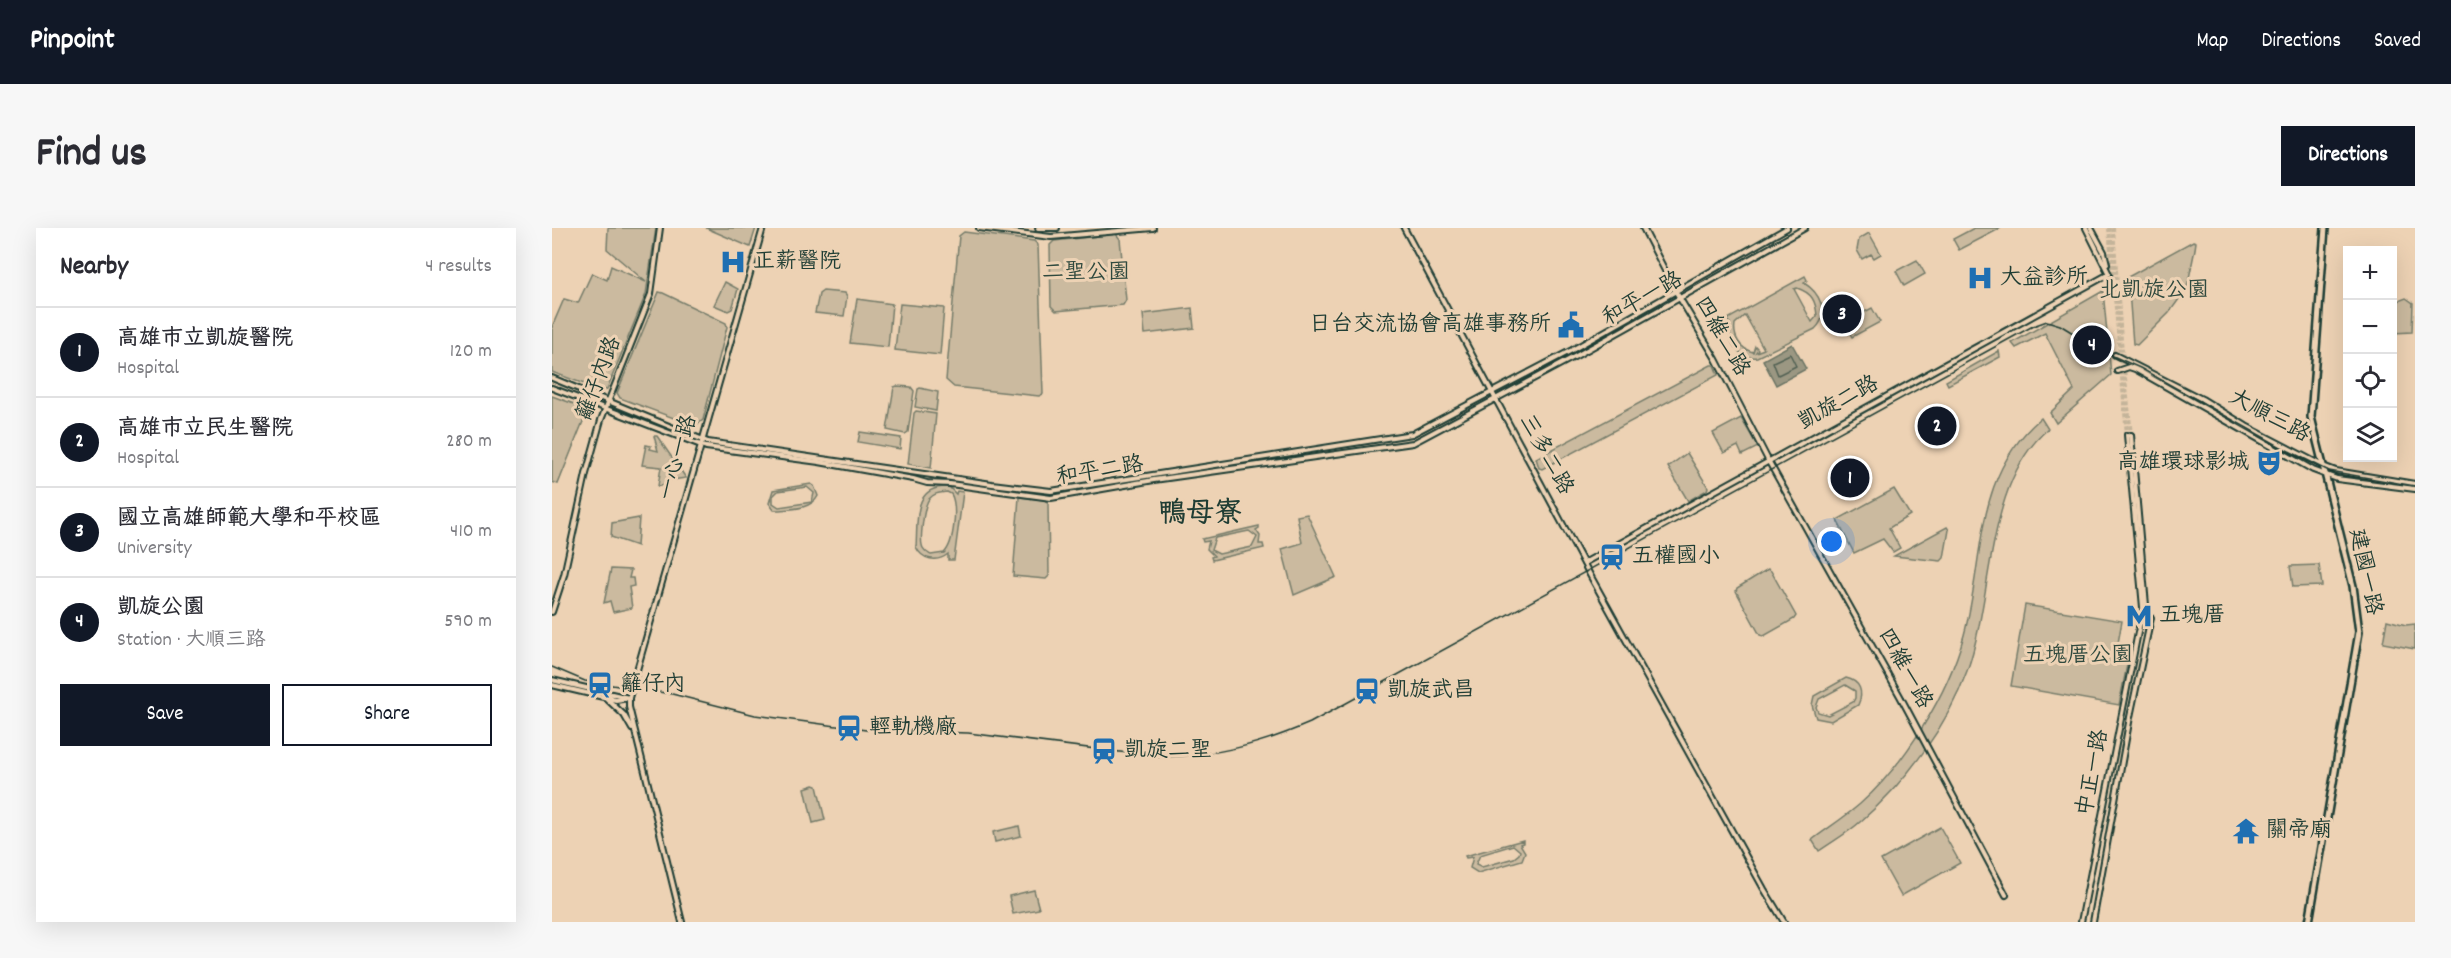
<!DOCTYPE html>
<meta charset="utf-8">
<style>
body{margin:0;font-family:Dekko,"LXGW WenKai TC",sans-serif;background:#f7f7f7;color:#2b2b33}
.controls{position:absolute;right:18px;top:18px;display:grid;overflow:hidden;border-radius:0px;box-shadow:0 6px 24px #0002}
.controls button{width:54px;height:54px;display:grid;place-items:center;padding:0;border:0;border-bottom:2px solid #e1e1e2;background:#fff;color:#2b2b33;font:30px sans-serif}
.you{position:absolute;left:1280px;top:314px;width:21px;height:21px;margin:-15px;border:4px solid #fff;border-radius:50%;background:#1a73e8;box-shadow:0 0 0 9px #1a73e833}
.badge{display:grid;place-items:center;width:39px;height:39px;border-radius:50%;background:#111827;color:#fff;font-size:20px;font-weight:700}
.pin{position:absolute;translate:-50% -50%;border:3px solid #fff;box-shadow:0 2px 6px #0006}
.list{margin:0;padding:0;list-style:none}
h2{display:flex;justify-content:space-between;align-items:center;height:78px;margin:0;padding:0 24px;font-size:26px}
h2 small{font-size:20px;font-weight:400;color:#7c7c81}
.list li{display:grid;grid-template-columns:39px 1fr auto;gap:18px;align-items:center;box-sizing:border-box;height:90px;padding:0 24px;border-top:2px solid #e1e1e2}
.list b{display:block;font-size:22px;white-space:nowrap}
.list p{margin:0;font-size:20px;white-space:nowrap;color:#7c7c81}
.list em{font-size:20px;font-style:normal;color:#7c7c81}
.actions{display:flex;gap:12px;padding:18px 24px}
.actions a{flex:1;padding:14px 0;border:2px solid #111827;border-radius:0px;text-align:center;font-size:21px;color:#111827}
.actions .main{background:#111827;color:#fff}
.icon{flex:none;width:33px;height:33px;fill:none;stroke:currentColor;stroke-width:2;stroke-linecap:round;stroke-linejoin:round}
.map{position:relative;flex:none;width:1863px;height:694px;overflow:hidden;border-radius:0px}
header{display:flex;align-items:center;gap:36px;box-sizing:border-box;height:84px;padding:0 30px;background:#111827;color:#fff}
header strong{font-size:28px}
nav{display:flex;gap:33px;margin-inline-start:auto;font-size:21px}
.intro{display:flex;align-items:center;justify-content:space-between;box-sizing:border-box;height:144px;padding:0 36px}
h1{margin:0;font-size:42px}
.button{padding:15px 27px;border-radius:0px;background:#111827;color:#fff;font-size:21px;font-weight:700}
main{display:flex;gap:36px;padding:0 36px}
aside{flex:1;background:#fff;border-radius:0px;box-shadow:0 6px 24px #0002}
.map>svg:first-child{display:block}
</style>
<header>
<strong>Pinpoint</strong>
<nav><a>Map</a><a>Directions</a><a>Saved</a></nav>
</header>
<div class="intro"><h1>Find us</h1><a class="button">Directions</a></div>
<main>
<aside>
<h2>Nearby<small>4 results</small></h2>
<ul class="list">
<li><span class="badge">1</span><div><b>高雄市立凱旋醫院</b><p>Hospital</p></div><em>120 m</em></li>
<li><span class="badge">2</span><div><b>高雄市立民生醫院</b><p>Hospital</p></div><em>280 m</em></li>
<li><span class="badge">3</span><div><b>國立高雄師範大學和平校區</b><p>University</p></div><em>410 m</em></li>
<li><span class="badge">4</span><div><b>凱旋公園</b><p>Station · 大順三路</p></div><em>590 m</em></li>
</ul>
<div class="actions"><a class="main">Save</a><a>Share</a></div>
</aside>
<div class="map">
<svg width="1863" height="694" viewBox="0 0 1863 694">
<rect width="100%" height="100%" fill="#edd2b4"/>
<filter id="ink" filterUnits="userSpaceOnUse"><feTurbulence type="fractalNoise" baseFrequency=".0167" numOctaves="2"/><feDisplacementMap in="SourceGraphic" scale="12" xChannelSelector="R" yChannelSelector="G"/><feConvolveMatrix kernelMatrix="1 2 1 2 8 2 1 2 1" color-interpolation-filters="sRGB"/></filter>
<g filter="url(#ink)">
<g fill="#cbba9f" stroke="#757c6a" stroke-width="1.5" fill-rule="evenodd">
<path d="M 56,0 L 104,0 L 94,66 L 55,161 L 51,163 L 0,144 L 0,99 L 12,71 L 26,75 L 40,45 L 55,52 L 59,38 L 94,54 L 55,21 Z"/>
<path d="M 154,0 L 204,0 L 198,19 Z"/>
<path d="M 1422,0 L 1449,0 L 1407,22 L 1401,11 Z"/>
<path d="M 412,4 L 482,13 L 486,17 L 491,166 L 487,168 L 402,159 L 394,152 L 407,8 Z"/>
<path d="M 1317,5 L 1329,26 L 1322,30 L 1319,26 L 1310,31 L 1305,22 L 1307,11 Z"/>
<path d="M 564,6 L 568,11 L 574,72 L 571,77 L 504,83 L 499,78 L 498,17 L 502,13 Z"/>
<path d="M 1641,13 L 1644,14 L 1643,21 L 1635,60 L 1617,85 L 1585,117 L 1581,116 L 1576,49 Z"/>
<path d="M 1365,32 L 1373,46 L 1352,58 L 1344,43 Z"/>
<path d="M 1253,48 L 1255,52 L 1252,55 C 1267,64 1279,86 1263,101 L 1205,129 C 1187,132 1174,112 1178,95 L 1174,92 ZM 1245,60 C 1260,65 1264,73 1265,88 L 1260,94 L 1242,61 ZM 1193,87 L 1212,121 L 1204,124 L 1206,121 L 1203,118 L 1201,124 C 1188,121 1181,109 1183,96 Z"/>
<path d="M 173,54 L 186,61 L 180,81 L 176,83 L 162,77 Z"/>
<path d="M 271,63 L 293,65 L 295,68 L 292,88 L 263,85 L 267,66 Z"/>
<path d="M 1551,63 L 1559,147 L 1504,195 L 1498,185 L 1522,162 L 1493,105 L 1464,120 L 1460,115 Z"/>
<path d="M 107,64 L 111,65 L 174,95 L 175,99 L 151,192 L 143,198 L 68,170 L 65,165 Z"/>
<path d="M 1854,70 L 1861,75 L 1860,104 L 1841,105 L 1841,75 Z"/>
<path d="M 305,71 L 340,76 L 336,119 L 298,115 Z"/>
<path d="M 348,76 L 392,80 L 388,127 L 343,122 Z"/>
<path d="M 640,80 L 642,100 L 593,106 L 591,86 Z"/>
<path d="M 1320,80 L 1328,94 L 1300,109 L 1292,95 Z"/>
<path d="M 1447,123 L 1448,129 L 1396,157 L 1394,153 Z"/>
<path d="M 1159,137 L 1162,137 L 1166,147 L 990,241 L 987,240 L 984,230 Z"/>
<path d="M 345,158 L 359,159 L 362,163 L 356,204 L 353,206 L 335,202 L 342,159 Z"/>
<path d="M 368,160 L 386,164 L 384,183 L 363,179 L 366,161 Z"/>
<path d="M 0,168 L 36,181 L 6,256 L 0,254 Z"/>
<path d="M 364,183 L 384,186 L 379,240 L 356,236 L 362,185 Z"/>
<path d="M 1189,190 L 1206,219 L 1190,227 L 1186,218 L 1172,225 L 1161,205 Z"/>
<path d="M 1489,190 L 1496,201 C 1433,254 1442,368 1415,443 C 1395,499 1353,555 1308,594 C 1296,605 1281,613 1267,623 L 1260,612 C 1276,600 1293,589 1308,576 C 1353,536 1396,466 1412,407 C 1433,330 1421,247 1489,190 Z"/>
<path d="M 308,204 L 349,210 L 348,221 L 306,214 Z"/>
<path d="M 102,208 L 105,208 L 134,250 L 113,253 L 113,257 L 106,258 L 109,239 L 90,237 L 94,217 L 99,218 L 98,221 L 106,223 Z"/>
<path d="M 1135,225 L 1156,259 L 1155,262 L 1136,273 L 1116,239 Z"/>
<path d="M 259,256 L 262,258 L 266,268 C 260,281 239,281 226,282 L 222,282 L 217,275 L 221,262 ZM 255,259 L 262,265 L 260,274 L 227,279 L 221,275 L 221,268 L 226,263 Z"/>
<path d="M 397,259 L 404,266 L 405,263 L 411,264 L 402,332 L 396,332 L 396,326 C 385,335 370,332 364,319 C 366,292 360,257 397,259 ZM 395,264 L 399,266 C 406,278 402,316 392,325 L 379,327 C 376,325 373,324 371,320 C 367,313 372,277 377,271 C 382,265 387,265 395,264 Z"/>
<path d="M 1342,261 L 1358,287 L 1337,300 L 1348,320 L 1341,324 L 1331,311 L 1302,325 L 1285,292 Z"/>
<path d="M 467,269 L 493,272 L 496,276 L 497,348 L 494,351 L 461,348 Z"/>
<path d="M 755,286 L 784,349 L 742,367 L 730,321 L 750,315 L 745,288 Z"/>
<path d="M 87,290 L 85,318 L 59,309 L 60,295 Z"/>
<path d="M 707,298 L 707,300 L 704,302 L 708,308 L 707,316 L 711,316 L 712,320 L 660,332 L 659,329 L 662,328 L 655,321 L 657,313 L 651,314 L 650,311 ZM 697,303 L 705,309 L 700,319 L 667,326 L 659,322 L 663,310 Z"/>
<path d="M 1395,299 L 1397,302 L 1392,330 L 1389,333 L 1342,328 Z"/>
<path d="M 1767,337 L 1770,358 L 1741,359 L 1738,338 Z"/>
<path d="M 59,341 L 79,342 L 77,350 L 81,350 L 82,358 L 77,359 L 80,380 L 61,384 L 58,373 L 52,375 Z"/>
<path d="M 1216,341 L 1219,343 L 1244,388 L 1242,391 L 1212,408 L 1208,407 L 1184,363 L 1185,360 Z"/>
<path d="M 1473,377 L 1570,393 L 1566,415 L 1579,417 L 1567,477 L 1459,458 Z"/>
<path d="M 1835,392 L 1854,397 L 1863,396 L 1863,421 L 1831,415 Z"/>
<path d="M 1294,450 C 1308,453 1312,464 1306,477 L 1279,493 L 1264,490 L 1260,477 L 1262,468 ZM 1293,457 L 1303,463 L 1303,470 L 1301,474 L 1276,487 L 1266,484 L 1264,479 L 1267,471 Z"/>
<path d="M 262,557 L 265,558 L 273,592 L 261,595 L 253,560 Z"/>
<path d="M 467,598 L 469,608 L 443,614 L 441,604 Z"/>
<path d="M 1388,599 L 1408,635 L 1349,668 L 1329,632 Z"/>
<path d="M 971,612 L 971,615 L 968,616 L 973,624 L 970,632 L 926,645 L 918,640 L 921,629 L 914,630 L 913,628 ZM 961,617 L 968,623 L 967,626 L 962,630 L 930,639 L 924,636 L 928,627 Z"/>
<path d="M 482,662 L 487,681 L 461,686 L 457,668 Z"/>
</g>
<path fill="#9b9782" stroke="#697363" stroke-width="1.5" d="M 1240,116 L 1254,141 L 1224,157 L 1211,132 Z"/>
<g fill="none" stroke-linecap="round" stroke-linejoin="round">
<path stroke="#516153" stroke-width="1.5" d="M 1238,126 L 1244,138 L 1226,147 L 1221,134 Z"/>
<g stroke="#c4b49a" stroke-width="4" stroke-dasharray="4 2" stroke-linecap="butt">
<path d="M 1557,0 L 1575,207"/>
<path d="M 1561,0 L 1569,112 L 1579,207"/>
</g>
<g stroke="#1f3d34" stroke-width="8">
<g id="minor">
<path d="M 427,0 L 499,9 L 601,0"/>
<path d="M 486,0 L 505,0"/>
<path d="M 852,0 L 1038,347 L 1212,661 L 1232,694"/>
<path d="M 1091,0 L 1124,64 L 1164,131 L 1217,234 L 1348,468 L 1454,667"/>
<path d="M 1534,0 L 1557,46"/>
<path d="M 1539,0 L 1552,24 L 1555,36"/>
<path d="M 1563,127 L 1650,171 L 1694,198 L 1771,238 L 1784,243 L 1863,256"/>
<path d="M 1565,143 L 1577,139 L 1583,141 L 1761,242 L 1785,251 L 1863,261"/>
<path d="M 0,150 L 156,214 L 440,256 L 499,263 L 860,206 L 1020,122 L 1235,0"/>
<path d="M 0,160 L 154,219 L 267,234 L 361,251 L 375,255 L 398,256 L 499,270 L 602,252 L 861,215 L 1024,128 L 1253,0"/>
<path d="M 1575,207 L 1592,390 L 1590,394"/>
<path d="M 1579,207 L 1596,400"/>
<path d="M 1032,335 L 1557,46"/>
<path d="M 0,384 L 12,347 L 34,246 L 49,192 L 99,66 L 108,0"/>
<path d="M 0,452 L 77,470"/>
<path d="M 0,457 L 64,472 L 76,470"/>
<path d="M 55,471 L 72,487 L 80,501"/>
<path d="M 130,694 L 77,479 L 77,470 L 211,0"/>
<path d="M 1529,694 L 1589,389"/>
<path d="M 1541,694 L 1578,489 L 1599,390"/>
</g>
</g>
<g stroke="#1f3d34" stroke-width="10">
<path id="major" d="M 1757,694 L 1807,404 L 1801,358 L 1759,189 L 1773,0"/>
</g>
<use href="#minor" stroke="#edd2b4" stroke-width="4"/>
<use href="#major" stroke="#edd2b4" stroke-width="5"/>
<path stroke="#1f3d34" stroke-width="1.5" d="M 0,439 L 33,453 L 120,466 L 203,487 L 314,502 L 416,505 L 608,529 C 664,528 707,517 758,495 L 1481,98 L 1495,93 L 1508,97 L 1552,124 L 1588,140 L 1729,219 L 1777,243 L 1863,258"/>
</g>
</g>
<defs>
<g id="hospital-bare" transform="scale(2.07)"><path d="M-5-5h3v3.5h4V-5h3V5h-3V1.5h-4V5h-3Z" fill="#1f6fb2" stroke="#edd2b4" stroke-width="2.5" paint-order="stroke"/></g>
<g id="civic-bare" transform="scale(2.07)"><path d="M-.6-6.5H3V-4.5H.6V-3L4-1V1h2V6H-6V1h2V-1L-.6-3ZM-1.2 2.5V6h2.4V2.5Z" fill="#1f6fb2" stroke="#edd2b4" stroke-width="2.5" paint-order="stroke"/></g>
<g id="theatre-bare" transform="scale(2.07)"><path d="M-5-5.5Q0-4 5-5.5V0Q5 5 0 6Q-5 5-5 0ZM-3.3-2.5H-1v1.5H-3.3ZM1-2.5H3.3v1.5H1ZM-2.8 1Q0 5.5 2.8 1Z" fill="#1f6fb2" stroke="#edd2b4" stroke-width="2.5" paint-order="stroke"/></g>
<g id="station-bare" transform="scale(2.07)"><path d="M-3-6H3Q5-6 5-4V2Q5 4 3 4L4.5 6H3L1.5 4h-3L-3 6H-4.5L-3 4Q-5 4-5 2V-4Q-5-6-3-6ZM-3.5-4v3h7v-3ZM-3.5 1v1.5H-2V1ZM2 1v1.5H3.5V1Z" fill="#1f6fb2" stroke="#edd2b4" stroke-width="2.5" paint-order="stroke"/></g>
<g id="metro-bare" transform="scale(2.07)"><path d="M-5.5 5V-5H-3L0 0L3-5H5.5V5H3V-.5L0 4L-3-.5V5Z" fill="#1f6fb2" stroke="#edd2b4" stroke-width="2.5" paint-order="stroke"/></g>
<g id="temple-bare" transform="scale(2.07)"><path d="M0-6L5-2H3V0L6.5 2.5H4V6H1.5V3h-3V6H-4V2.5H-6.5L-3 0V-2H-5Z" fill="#1f6fb2" stroke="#edd2b4" stroke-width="2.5" paint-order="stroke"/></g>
</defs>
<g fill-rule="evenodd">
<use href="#hospital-bare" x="181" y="34"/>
<use href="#hospital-bare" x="1428" y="50"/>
<use href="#civic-bare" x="1019" y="97"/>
<use href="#theatre-bare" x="1717" y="235"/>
<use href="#station-bare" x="1060" y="329"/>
<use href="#metro-bare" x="1587" y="388"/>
<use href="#station-bare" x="48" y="457"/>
<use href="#station-bare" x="815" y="463"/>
<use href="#station-bare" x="297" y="500"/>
<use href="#station-bare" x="552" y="523"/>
<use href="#temple-bare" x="1694" y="603"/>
</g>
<g text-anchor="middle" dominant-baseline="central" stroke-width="6" stroke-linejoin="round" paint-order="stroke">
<g font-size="22" fill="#1f3d34" stroke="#edd2b4" text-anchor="start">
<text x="201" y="34">正薪醫院</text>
<text x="1448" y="50">大益診所</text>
<text x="999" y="97" text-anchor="end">日台交流協會高雄事務所</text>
<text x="1697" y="235" text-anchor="end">高雄環球影城</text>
<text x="1080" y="329">五權國小</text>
<text x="1607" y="388">五塊厝</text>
<text x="68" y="457">籬仔內</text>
<text x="835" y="463">凱旋武昌</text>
<text x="317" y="500">輕軌機廠</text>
<text x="572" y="523">凱旋二聖</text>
<text x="1714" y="603">關帝廟</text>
</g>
<g font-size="22" fill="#304a3f" stroke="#edd2b4">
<text x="534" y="45">二聖公園</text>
<text x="1602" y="63">北凱旋公園</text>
<text x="1526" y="428">五塊厝公園</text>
</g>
<g font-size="22" fill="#1f3d34" stroke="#edd2b4">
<text transform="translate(1091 72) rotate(-29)">和平一路</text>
<text transform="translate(1169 109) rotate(60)">四維二路</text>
<text transform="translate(48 151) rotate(-69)">籬仔內路</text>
<text transform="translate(1287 176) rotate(-29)">凱旋二路</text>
<text transform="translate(1717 189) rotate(28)">大順三路</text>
<text transform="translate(993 227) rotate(61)">三多二路</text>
<text transform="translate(127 230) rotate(-74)">一心一路</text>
<text transform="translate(548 244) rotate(-9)">和平二路</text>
<text transform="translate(1812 344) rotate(78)">建國一路</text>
<text transform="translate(1352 441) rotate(61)">四維一路</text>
<text transform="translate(1542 545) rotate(-79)">中正一路</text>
</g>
<g font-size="28" font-weight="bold" fill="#1f3d34" stroke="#edd2b4">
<text x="648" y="288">鴨母寮</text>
</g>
</g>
</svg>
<div class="controls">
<button>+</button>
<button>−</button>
<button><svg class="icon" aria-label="locate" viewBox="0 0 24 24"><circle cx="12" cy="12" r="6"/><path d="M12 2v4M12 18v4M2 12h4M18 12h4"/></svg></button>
<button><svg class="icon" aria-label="layers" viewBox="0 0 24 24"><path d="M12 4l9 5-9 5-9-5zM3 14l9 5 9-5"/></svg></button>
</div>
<div class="you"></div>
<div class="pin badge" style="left:1298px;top:250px">1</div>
<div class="pin badge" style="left:1385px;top:198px">2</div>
<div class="pin badge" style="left:1290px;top:86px">3</div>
<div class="pin badge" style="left:1540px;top:117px">4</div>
</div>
</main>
